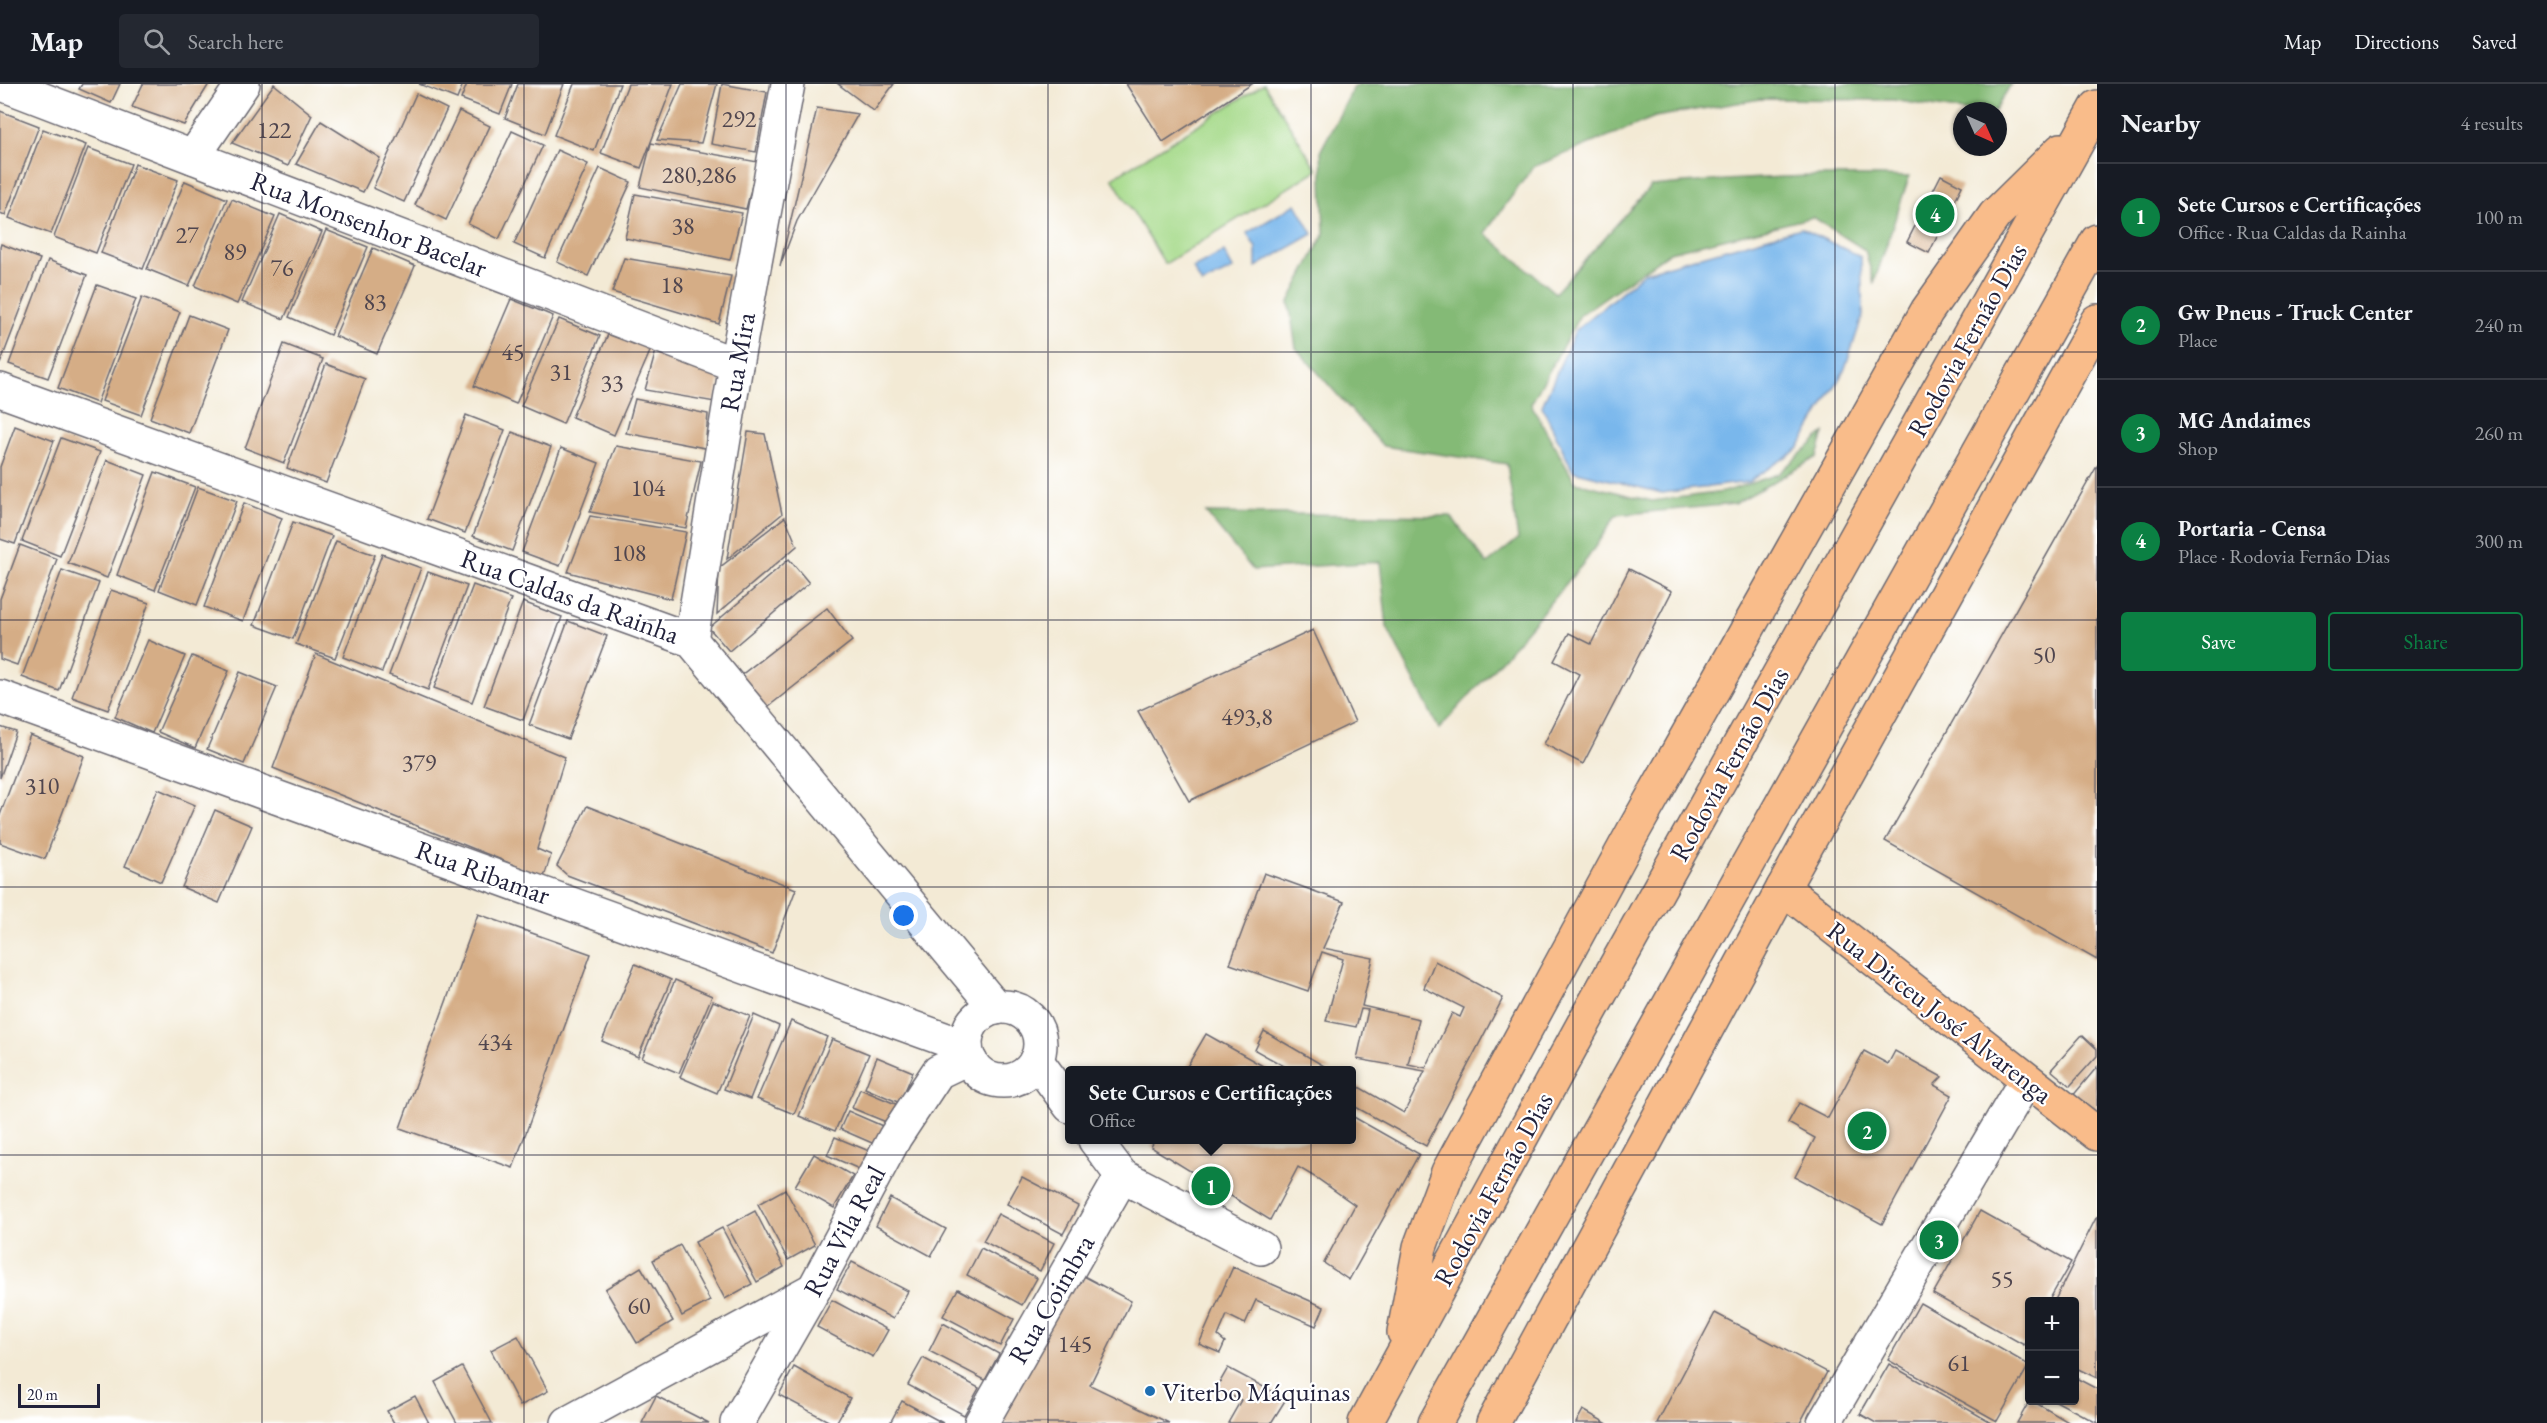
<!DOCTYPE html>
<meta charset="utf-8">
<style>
body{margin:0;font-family:"EB Garamond",serif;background:#242831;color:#f1f3f6}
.controls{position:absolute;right:18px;bottom:18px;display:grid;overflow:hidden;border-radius:6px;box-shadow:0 2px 4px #0004}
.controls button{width:54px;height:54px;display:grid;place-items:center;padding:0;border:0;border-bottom:2px solid #363941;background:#171b24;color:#f1f3f6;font:30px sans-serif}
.compass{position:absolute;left:1953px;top:18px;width:54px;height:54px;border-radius:50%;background:#171b24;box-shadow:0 2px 4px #0004;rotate:135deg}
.scale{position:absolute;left:18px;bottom:15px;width:82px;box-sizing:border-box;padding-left:6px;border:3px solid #22223b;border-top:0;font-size:16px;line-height:21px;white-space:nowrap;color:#22223b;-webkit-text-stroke:4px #fff;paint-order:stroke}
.you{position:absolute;left:904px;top:832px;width:21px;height:21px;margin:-15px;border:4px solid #fff;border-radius:50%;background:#1a73e8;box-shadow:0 0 0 9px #1a73e833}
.badge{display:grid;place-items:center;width:39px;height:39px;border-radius:50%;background:#0b8043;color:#fff;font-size:20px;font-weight:700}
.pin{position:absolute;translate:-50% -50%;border:3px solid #fff;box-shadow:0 2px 6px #0006}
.popup{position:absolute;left:1065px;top:982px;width:291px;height:78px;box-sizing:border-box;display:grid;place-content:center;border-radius:6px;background:#171b24;filter:drop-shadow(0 2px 4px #0005);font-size:20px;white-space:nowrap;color:#9ea1a6}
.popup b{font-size:22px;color:#f1f3f6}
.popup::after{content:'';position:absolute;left:50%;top:100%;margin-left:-12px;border:12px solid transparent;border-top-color:#171b24}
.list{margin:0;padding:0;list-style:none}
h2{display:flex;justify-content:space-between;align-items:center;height:78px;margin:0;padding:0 24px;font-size:26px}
h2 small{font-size:20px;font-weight:400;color:#9ea1a6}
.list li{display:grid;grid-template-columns:39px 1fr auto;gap:18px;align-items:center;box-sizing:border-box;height:108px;padding:0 24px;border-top:2px solid #363941}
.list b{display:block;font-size:22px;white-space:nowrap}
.list p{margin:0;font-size:20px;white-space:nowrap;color:#9ea1a6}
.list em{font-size:20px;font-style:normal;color:#9ea1a6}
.actions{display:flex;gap:12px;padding:18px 24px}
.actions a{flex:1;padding:14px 0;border:2px solid #0b8043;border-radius:6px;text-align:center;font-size:21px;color:#0b8043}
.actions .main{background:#0b8043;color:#fff}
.icon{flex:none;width:33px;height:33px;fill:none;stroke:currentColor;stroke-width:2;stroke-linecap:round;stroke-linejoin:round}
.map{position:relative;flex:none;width:2097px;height:1339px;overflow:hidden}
header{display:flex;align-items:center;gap:36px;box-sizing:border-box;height:84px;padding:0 30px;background:#171b24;border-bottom:2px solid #363941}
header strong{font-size:28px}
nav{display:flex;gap:33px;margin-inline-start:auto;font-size:21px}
.search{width:420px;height:54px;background:#242831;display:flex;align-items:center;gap:15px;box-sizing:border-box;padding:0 21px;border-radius:6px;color:#9ea1a6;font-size:22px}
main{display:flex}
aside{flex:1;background:#171b24}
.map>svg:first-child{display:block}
</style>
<header>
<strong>Map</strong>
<div class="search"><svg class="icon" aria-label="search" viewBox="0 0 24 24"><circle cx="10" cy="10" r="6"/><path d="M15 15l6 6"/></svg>Search here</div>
<nav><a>Map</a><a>Directions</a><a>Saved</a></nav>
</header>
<main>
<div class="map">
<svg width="2097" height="1339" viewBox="0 0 2097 1339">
<rect width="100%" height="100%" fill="#fff"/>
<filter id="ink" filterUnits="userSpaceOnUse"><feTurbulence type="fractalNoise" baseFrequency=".0167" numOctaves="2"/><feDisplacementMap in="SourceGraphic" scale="12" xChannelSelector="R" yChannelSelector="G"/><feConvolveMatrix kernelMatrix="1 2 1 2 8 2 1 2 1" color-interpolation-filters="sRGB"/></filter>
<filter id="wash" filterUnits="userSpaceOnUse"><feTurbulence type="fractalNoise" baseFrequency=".008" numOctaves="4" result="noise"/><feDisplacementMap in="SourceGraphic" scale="24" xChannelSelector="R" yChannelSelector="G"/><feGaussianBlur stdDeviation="1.35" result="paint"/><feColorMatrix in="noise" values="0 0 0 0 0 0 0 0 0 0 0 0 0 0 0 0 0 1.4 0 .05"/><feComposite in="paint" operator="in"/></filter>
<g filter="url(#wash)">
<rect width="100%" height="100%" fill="#f3ead5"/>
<path fill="#a6da8a" stroke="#647e62" stroke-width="1.5" d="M 1264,0 L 1317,86 L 1165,180 L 1112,94 Z"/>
<path fill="#84ba76" stroke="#536e58" stroke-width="1.5" d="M 1360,0 L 2011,0 L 1995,27 L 1963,27 L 1893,16 L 1760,15 L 1655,33 L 1533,83 L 1485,149 L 1555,209 L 1651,102 C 1737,94 1822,89 1909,93 L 1874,199 L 1865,166 L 1813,133 L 1670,168 L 1580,231 L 1531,320 L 1575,398 L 1652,417 L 1724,408 L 1778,390 L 1824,349 L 1817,373 L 1734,420 L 1616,431 L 1587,475 L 1505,572 L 1439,645 L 1387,543 L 1380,478 L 1253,486 L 1206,429 L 1451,432 L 1487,480 L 1518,455 L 1507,380 L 1383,362 L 1296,264 L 1289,218 L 1324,150 L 1321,66 L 1354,3 Z"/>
<g fill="#79b7ec" stroke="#4e6c94" stroke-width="1.5">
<path d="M 1296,120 L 1313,150 L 1256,183 L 1256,164 L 1247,149 Z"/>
<path d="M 1801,144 L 1861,173 L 1863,231 L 1844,287 L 1798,365 L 1748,398 L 1662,409 L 1573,387 L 1542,322 L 1575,247 L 1645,188 Z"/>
<path d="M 1224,168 L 1233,185 L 1202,200 L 1193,184 Z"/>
</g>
<g id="blocks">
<g fill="#d5ad86">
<path d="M 82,0 L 120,0 L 111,19 L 79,5 Z"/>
<path d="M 143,0 L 209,0 L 184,41 L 132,23 Z"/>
<path d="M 274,0 L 312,31 L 288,82 L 232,59 Z"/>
<path d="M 419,0 L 463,0 L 457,15 Z"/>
<path d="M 467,0 L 512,0 L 500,30 L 461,15 Z"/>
<path d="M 518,0 L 564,0 L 545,50 L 505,34 Z"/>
<path d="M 574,0 L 620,0 L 594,67 L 554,51 Z"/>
<path d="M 628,0 L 673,0 L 641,84 L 601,69 Z"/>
<path d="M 682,0 L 717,0 L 701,59 L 657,56 Z"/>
<path d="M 722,0 L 767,8 L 756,68 L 711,60 Z"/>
<path d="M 838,0 L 894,0 L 874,27 Z"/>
<path d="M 1126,0 L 1252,0 L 1163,58 Z"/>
<path d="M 416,10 L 447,25 L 404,118 L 373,104 Z"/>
<path d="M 817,24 L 858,30 L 797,137 L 780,182 Z"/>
<path d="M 0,27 L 39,42 L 5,131 L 0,129 Z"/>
<path d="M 459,27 L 490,42 L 446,136 L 415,121 Z"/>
<path d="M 321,37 L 380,74 L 363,108 L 296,80 Z"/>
<path d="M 43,45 L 86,61 L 51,150 L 9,134 Z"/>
<path d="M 512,47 L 543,61 L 499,155 L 468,140 Z"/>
<path d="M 651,59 L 758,78 L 746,125 L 640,103 Z"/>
<path d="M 88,64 L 131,80 L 96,169 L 54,153 Z"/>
<path d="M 557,66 L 588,80 L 545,174 L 514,160 Z"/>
<path d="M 135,80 L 178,96 L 143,185 L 101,169 Z"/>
<path d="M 600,84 L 631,98 L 588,192 L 557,178 Z"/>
<path d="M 1941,91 L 1962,102 L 1929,169 L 1907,158 Z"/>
<path d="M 185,97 L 227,115 L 189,202 L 147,185 Z"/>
<path d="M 635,110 L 742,129 L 730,176 L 625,154 Z"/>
<path d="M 232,115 L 275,133 L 237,220 L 195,202 Z"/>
<path d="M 280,130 L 322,148 L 284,235 L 242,218 Z"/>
<path d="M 326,146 L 368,163 L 330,251 L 289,233 Z"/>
<path d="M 1,160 L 40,175 L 0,280 L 0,163 Z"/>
<path d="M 373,164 L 415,182 L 377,270 L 335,252 Z"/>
<path d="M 624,174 L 731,192 L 719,240 L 612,208 Z"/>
<path d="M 48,176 L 87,191 L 48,294 L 9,280 Z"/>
<path d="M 97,201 L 136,215 L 97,319 L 58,304 Z"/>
<path d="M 142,213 L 180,228 L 141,331 L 102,317 Z"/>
<path d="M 511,215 L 553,232 L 516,320 L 474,302 Z"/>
<path d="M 189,231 L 228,246 L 189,349 L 150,334 Z"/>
<path d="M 559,235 L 600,252 L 563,340 L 521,322 Z"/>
<path d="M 610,246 L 652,263 L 614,351 L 572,333 Z"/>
<path d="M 284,260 L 323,275 L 284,379 L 245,364 Z"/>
<path d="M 657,263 L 721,291 L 715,318 L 645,306 Z"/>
<path d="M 326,280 L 365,295 L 326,399 L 287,384 Z"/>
<path d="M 635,315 L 708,330 L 705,364 L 626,349 Z"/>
<path d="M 466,331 L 505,346 L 465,449 L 427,435 Z"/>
<path d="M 15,342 L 54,357 L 15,460 L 0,455 L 0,383 Z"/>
<path d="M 512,348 L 551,363 L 512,467 L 473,452 Z"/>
<path d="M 748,348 L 765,350 L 782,430 L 727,475 Z"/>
<path d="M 61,354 L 100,368 L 60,472 L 22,457 Z"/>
<path d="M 616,362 L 701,377 L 686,444 L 590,428 Z"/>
<path d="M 561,364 L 599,379 L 560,482 L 522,468 Z"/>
<path d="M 107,376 L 146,391 L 107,494 L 68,479 Z"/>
<path d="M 2097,382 L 2097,876 L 1885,757 Z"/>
<path d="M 155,388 L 195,403 L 155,506 L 117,491 Z"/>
<path d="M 198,403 L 237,417 L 197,521 L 159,506 Z"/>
<path d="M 244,419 L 282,434 L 243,537 L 204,523 Z"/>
<path d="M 590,432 L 686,448 L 671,515 L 568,488 Z"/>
<path d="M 785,433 L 797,462 L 717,530 L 719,484 Z"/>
<path d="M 293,438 L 332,452 L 293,555 L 254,541 Z"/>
<path d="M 336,457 L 375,471 L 335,574 L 296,560 Z"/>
<path d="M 20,461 L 57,475 L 17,581 L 0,575 L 0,515 Z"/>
<path d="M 382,470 L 421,484 L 382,588 L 343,573 Z"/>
<path d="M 789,475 L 809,499 L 729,567 L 709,544 Z"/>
<path d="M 1629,485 L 1672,507 L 1583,680 L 1544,660 L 1579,590 L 1554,577 L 1569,549 L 1591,560 Z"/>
<path d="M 62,486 L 99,499 L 59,607 L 22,593 Z"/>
<path d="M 428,488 L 467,502 L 428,606 L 389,591 Z"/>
<path d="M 473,501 L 511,515 L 472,618 L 434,604 Z"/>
<path d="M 111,506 L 149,519 L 108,626 L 72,613 Z"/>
<path d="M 523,518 L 562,533 L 523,636 L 484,622 Z"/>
<path d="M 827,524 L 852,557 L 765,625 L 740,592 Z"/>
<path d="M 568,537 L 607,552 L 568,655 L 529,641 Z"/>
<path d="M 1313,546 L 1355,638 L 1189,717 L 1138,627 Z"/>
<path d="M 148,556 L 185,572 L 152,649 L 115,633 Z"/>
<path d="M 316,570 L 565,673 L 537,765 L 551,771 L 544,793 L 273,684 Z"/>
<path d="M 192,572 L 229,587 L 195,664 L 158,648 Z"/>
<path d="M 240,588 L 277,603 L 244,680 L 207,665 Z"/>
<path d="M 0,643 L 16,648 L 0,694 Z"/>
<path d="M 30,651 L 84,672 L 45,775 L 0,759 L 0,731 Z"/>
<path d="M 158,705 L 195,721 L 161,798 L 125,782 Z"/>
<path d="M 587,722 L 796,805 L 772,869 L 567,791 L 557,782 Z"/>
<path d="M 215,726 L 252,742 L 219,819 L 182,803 Z"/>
<path d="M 1264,789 L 1344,818 L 1323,864 L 1373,874 L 1362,922 L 1419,935 L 1408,980 L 1426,984 L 1452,929 L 1460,933 L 1464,924 L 1424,904 L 1435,877 L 1503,914 L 1426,1062 L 1352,1021 L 1352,999 L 1404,1029 L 1425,987 L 1357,975 L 1368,926 L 1361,925 L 1356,943 L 1326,937 L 1343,875 L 1322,868 L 1308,907 L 1230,880 Z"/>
<path d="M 478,830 L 591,870 L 513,1084 L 400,1044 Z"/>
<path d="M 635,880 L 671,896 L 638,973 L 602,957 Z"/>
<path d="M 675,896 L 712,912 L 679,989 L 642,974 Z"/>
<path d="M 713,917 L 750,932 L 717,1009 L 680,993 Z"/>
<path d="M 754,931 L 779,942 L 750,1015 L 724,1005 Z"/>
<path d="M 791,937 L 827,953 L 794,1030 L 757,1015 Z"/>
<path d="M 1264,947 L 1331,986 L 1291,986 L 1255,966 Z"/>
<path d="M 1206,950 L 1270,986 L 1185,986 Z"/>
<path d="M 2082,951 L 2097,965 L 2097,972 L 2070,1002 L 2051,986 Z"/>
<path d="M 832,955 L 869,970 L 835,1047 L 799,1032 Z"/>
<path d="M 1864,967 L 1888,980 L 1895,967 L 1942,993 L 1934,1001 L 1952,1011 L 1882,1140 L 1795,1093 L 1815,1054 L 1788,1039 L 1799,1019 L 1828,1034 Z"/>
<path d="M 877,973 L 913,988 L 900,1019 L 865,1004 Z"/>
<path d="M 2097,983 L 2097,1032 L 2071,1014 Z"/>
<path d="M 860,1005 L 898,1021 L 891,1040 L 852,1024 Z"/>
<path d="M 848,1027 L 887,1044 L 879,1062 L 840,1045 Z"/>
<path d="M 1352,1032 L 1419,1070 L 1349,1196 L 1324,1179 L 1355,1121 L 1318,1095 L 1298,1083 L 1270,1136 L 1151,1063 L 1155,1056 L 1352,1056 Z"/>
<path d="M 835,1053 L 874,1069 L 866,1088 L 827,1071 Z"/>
<path d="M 814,1070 L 853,1092 L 834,1124 L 795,1102 Z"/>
<path d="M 1022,1093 L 1078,1122 L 1063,1150 L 1007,1120 Z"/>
<path d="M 785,1105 L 815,1161 L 788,1176 L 758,1120 Z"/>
<path d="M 890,1114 L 946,1145 L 931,1172 L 876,1142 Z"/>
<path d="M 755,1127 L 784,1183 L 757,1198 L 727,1142 Z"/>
<path d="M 1980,1127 L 2071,1178 L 2048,1218 L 2030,1218 L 2030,1251 L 2024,1261 L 1933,1210 Z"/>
<path d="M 998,1130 L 1054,1159 L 1040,1187 L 983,1157 Z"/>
<path d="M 2097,1132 L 2097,1294 L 2074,1283 L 2074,1218 L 2054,1218 Z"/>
<path d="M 722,1144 L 752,1200 L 725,1215 L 695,1158 Z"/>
<path d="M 680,1161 L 710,1217 L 682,1232 L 653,1176 Z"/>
<path d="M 981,1164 L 1037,1194 L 1022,1221 L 967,1191 Z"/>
<path d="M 852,1178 L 908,1207 L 893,1235 L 837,1205 Z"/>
<path d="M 641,1183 L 673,1237 L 637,1259 L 605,1205 Z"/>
<path d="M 1233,1183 L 1324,1223 L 1316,1242 L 1256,1216 L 1245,1240 L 1227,1231 L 1218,1252 L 1225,1258 L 1220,1269 L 1199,1260 Z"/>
<path d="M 1078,1189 L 1131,1217 L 1090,1301 L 1169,1339 L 995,1339 Z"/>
<path d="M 958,1205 L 1014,1235 L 1000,1262 L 943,1232 Z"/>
<path d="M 832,1216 L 888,1246 L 873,1273 L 817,1243 Z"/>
<path d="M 1920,1219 L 2029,1281 L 1997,1337 L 1888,1276 Z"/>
<path d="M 1715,1229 L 1827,1288 L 1800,1339 L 1657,1339 Z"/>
<path d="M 943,1239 L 999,1270 L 985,1296 L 929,1267 Z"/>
<path d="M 518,1252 L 548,1307 L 520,1322 L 491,1266 Z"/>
<path d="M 923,1274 L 979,1304 L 964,1331 L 908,1301 Z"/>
<path d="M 1889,1280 L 1992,1339 L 1876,1339 L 1860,1330 Z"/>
<path d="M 462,1283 L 492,1339 L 457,1339 L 435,1298 Z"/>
<path d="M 794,1283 L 850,1314 L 836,1339 L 832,1339 L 779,1311 Z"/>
<path d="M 1228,1284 L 1286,1315 L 1271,1339 L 1228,1339 L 1241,1316 L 1216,1305 Z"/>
<path d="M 2074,1293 L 2097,1305 L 2097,1339 L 2054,1316 L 2074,1316 Z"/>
<path d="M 415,1312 L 429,1339 L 394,1339 L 387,1327 Z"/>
<path d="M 656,1312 L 709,1339 L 642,1339 Z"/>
<path d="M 2030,1316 L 2031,1316 L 2070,1339 L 2017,1339 Z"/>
<path d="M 902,1317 L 943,1339 L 890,1339 Z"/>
<path d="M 1583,1326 L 1606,1339 L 1576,1339 Z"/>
</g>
</g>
</g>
<g filter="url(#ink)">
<use href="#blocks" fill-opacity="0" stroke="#6b6871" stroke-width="1.5"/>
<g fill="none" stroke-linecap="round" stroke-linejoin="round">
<g stroke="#6b6871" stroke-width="36">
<g id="minor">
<path d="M 2,0 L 736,281"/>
<path d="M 193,73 L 243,0"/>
<path d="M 0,306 L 691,556 L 996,924"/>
<path d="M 691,556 L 736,281 L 788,0"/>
<path d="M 0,613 L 966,963"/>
<circle cx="1003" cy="960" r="37"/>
<path d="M 1036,976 L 1070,1022"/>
<path d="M 1095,1056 L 1122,1092 L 1261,1164"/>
<path d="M 568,1339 L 814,1205"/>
<path d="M 737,1339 L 814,1205 L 895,1053 L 938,988 L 961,977 L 971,978"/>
<path d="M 981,1339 L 1122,1092"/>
<path d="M 1824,1339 L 2026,996"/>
</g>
</g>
<g stroke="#6b6871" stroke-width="36">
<g id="major">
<path d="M 1783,804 L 2097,1050"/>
<path d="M 1493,1339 L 1783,804 L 2089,253"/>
</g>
</g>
<g stroke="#6b6871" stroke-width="36">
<g id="highway">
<path d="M 2089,253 L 2097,237"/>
<path d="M 1404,1248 L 1420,1163 L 1448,1088 L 1634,746 L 1927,227 L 1995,131 L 2061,66"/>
<path d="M 1365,1339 L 1591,926 L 2097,23"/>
<path d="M 1435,1339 L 2097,157"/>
</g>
</g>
<use href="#minor" stroke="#fff" stroke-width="33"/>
<use href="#major" stroke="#f9bc8a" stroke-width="33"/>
<use href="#highway" stroke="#f9bc8a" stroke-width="33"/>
</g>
</g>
<path fill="none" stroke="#22223b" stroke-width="1.5" stroke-opacity="0.55" d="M 262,0 L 262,1339M 524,0 L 524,1339M 786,0 L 786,1339M 1048,0 L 1048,1339M 1311,0 L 1311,1339M 1573,0 L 1573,1339M 1835,0 L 1835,1339M 0,268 L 2097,268M 0,536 L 2097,536M 0,803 L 2097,803M 0,1071 L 2097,1071"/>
<circle fill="#1f6fb2" stroke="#fff" stroke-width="2" cx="1150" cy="1307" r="6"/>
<g text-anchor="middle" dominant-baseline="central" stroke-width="4.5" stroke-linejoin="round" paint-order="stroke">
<g font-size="24" fill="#4f454e">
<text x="739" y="34">292</text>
<text x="274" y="45">122</text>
<text x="699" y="90">280,286</text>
<text x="683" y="141">38</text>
<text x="187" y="150">27</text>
<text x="235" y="167">89</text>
<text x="282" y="183">76</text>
<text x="672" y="200">18</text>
<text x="375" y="217">83</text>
<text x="513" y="267">45</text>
<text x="561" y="287">31</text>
<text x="612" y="298">33</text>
<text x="648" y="403">104</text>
<text x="629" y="468">108</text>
<text x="2044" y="570">50</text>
<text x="1247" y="632">493,8</text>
<text x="419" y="678">379</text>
<text x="42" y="701">310</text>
<text x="495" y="957">434</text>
<text x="2002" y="1194">55</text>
<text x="639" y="1221">60</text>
<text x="1075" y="1259">145</text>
<text x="1959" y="1278">61</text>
</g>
<g font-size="27" fill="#22223b" stroke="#fff">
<text transform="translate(369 140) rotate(21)">Rua Monsenhor Bacelar</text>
<text transform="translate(1967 256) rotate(-61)">Rodovia Fernão Dias</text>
<text transform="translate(737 278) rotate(-80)">Rua Mira</text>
<text transform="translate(570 512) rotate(20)">Rua Caldas da Rainha</text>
<text transform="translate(1729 680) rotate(-61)">Rodovia Fernão Dias</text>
<text transform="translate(483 788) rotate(20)">Rua Ribamar</text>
<text transform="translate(1940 928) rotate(38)">Rua Dirceu José Alvarenga</text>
<text transform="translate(1493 1105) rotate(-61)">Rodovia Fernão Dias</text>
<text transform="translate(844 1147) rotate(-62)">Rua Vila Real</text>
<text transform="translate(1051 1215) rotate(-60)">Rua Coimbra</text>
</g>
<g font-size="27" fill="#22223b" stroke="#fff" text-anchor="start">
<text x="1162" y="1307">Viterbo Máquinas</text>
</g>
</g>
</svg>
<div class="controls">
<button>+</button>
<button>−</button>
</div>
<svg class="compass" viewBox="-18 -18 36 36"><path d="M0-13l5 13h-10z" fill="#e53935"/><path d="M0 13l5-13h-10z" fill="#9ea1a6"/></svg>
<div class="scale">20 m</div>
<div class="you"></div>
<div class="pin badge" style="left:1211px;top:1102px">1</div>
<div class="popup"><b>Sete Cursos e Certificações</b>Office</div>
<div class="pin badge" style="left:1867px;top:1047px">2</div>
<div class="pin badge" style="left:1939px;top:1156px">3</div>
<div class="pin badge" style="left:1935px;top:130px">4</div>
</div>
<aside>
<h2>Nearby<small>4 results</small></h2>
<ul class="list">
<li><span class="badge">1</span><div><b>Sete Cursos e Certificações</b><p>Office · Rua Caldas da Rainha</p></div><em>100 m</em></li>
<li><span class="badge">2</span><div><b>Gw Pneus - Truck Center</b><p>Place</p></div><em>240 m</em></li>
<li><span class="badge">3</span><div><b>MG Andaimes</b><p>Shop</p></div><em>260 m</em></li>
<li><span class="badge">4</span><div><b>Portaria - Censa</b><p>Place · Rodovia Fernão Dias</p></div><em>300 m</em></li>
</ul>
<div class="actions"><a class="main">Save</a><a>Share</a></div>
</aside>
</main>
